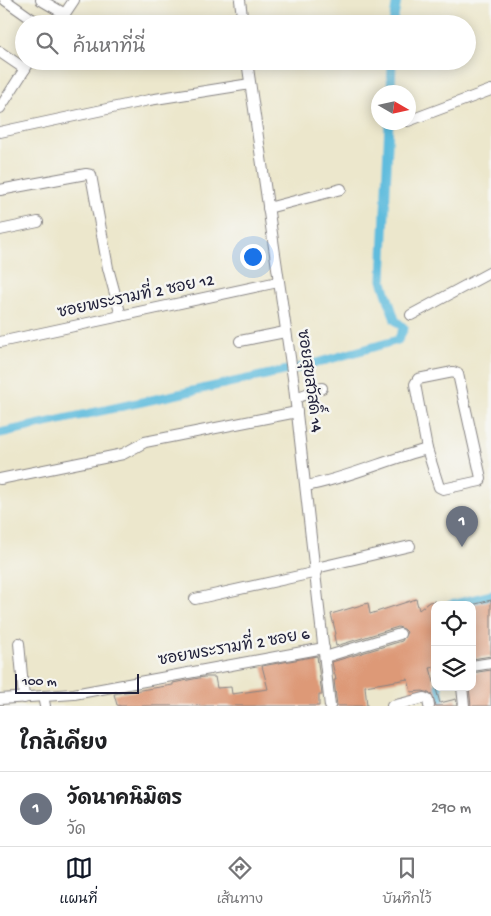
<!DOCTYPE html>
<html lang="th">
<meta charset="utf-8">
<style>
body{margin:0;font-family:"Gochi Hand","Playpen Sans Thai",sans-serif;background:#f2f2f2;color:#202124}
.controls{position:absolute;right:15px;bottom:15px;display:grid;overflow:hidden;border-radius:10px;box-shadow:0 2px 12px #0003}
.controls button{width:45px;height:45px;display:grid;place-items:center;padding:0;border:0;border-bottom:1px solid #e0e0e0;background:#fff;color:#202124;font:25px sans-serif}
.compass{position:absolute;left:371px;top:85px;width:45px;height:45px;border-radius:50%;background:#fff;box-shadow:0 2px 12px #0003;rotate:99deg}
.scale{position:absolute;left:15px;bottom:12px;width:124px;box-sizing:border-box;padding-left:5px;border:2px solid #22223b;border-top:0;font-size:14px;line-height:18px;white-space:nowrap;color:#22223b;-webkit-text-stroke:4px #f6f6f2;paint-order:stroke}
.you{position:absolute;left:252px;top:256px;width:18px;height:18px;margin:-12px;border:4px solid #fff;border-radius:50%;background:#1a73e8;box-shadow:0 0 0 8px #1a73e833}
.badge{display:grid;place-items:center;width:32px;height:32px;border-radius:50%;background:#111827;color:#fff;font-size:16px;font-weight:700}
.pin{position:absolute;translate:-50% -41px;filter:drop-shadow(0 1px 2px #0008)}
.pin::after{content:'';position:absolute;top:26px;width:18px;height:15px;background:inherit;clip-path:polygon(0 0,100% 0,50% 100%)}
.list{margin:0;padding:0;list-style:none}
h2{display:flex;justify-content:space-between;align-items:center;height:65px;margin:0;padding:0 20px;font-size:21px}
h2 small{font-size:16px;font-weight:400;color:#757577}
.list li{display:grid;grid-template-columns:32px 1fr auto;gap:15px;align-items:center;box-sizing:border-box;height:75px;padding:0 20px;border-top:1px solid #e0e0e0}
.list b{display:block;font-size:19px;white-space:nowrap}
.list p{margin:0;font-size:16px;white-space:nowrap;color:#757577}
.list em{font-size:16px;font-style:normal;color:#757577}
.icon{flex:none;width:28px;height:28px;fill:none;stroke:currentColor;stroke-width:2;stroke-linecap:round;stroke-linejoin:round}
.map{position:relative;flex:none;width:491px;height:706px;overflow:hidden}
.search{position:absolute;background:#fff;box-shadow:0 2px 12px #0003;left:15px;right:15px;top:15px;height:55px;display:flex;align-items:center;gap:12px;box-sizing:border-box;padding:0 18px;border-radius:28px;color:#757577;font-size:19px}
.sheet{height:140px;background:#fff}
nav{display:flex;justify-content:space-around;align-items:center;box-sizing:border-box;height:70px;border-top:1px solid #e0e0e0;background:#fff;font-size:14px;color:#757577}
nav a{display:grid;justify-items:center;gap:2px}
nav .on{color:#111827}
.map>svg:first-child{display:block}
</style>
<div class="map">
<svg width="491" height="706" viewBox="0 0 491 706">
<rect width="100%" height="100%" fill="#f6f6f2"/>
<filter id="ink" filterUnits="userSpaceOnUse"><feTurbulence type="fractalNoise" baseFrequency=".02" numOctaves="2"/><feDisplacementMap in="SourceGraphic" scale="10" xChannelSelector="R" yChannelSelector="G"/><feConvolveMatrix kernelMatrix="1 2 1 2 8 2 1 2 1" color-interpolation-filters="sRGB"/></filter>
<filter id="wash" filterUnits="userSpaceOnUse"><feTurbulence type="fractalNoise" baseFrequency=".0096" numOctaves="4" result="noise"/><feDisplacementMap in="SourceGraphic" scale="20" xChannelSelector="R" yChannelSelector="G"/><feGaussianBlur stdDeviation="1.12" result="paint"/><feColorMatrix in="noise" values="0 0 0 0 0 0 0 0 0 0 0 0 0 0 0 0 0 1.4 0 .05"/><feComposite in="paint" operator="in"/></filter>
<g filter="url(#wash)">
<rect width="100%" height="100%" fill="#ece7cc"/>
<g fill="none" stroke-linecap="round" stroke-linejoin="round">
<g stroke="#5fbcdd" stroke-width="9">
<path d="M 393,24 L 397,0"/>
<path d="M 391,92 L 392,61"/>
<path d="M 0,433 L 302,367 L 398,340 L 404,328 L 395,320 L 382,280 L 389,122"/>
<path d="M 450,605 L 491,595"/>
<path d="M 438,687 L 441,706"/>
</g>
</g>
<g id="blocks">
<g fill="#d97">
<path d="M 416,599 L 419,610 L 429,602 L 435,601 L 435,667 L 430,668 L 440,703 L 456,699 L 457,706 L 436,706 L 431,694 L 423,691 L 411,692 L 408,679 L 365,686 L 367,706 L 337,706 L 334,680 L 336,680 L 332,662 L 402,641 L 407,632 L 404,629 L 398,627 L 336,646 L 334,635 L 336,634 L 331,614 L 368,603 L 370,614 Z"/>
<path d="M 491,600 L 491,656 L 472,659 L 472,605 Z"/>
<path d="M 317,656 L 322,695 L 319,695 L 319,706 L 121,706 L 117,705 L 114,694 L 173,685 L 173,683 L 204,677 L 215,677 L 217,688 L 231,687 L 232,694 L 268,689 L 262,666 Z"/>
<path d="M 491,670 L 491,706 L 471,706 L 469,687 L 472,687 L 472,673 Z"/>
</g>
</g>
</g>
<g filter="url(#ink)">
<use href="#blocks" fill-opacity="0" stroke="#878484" stroke-width="1"/>
<g fill="none" stroke-linecap="round" stroke-linejoin="round">
<g stroke="#878484" stroke-width="12">
<g id="minor">
<path d="M 5,0 L 39,24"/>
<path d="M 41,0 L 65,14"/>
<path d="M 240,0 L 243,24"/>
<path d="M 58,24 L 74,0"/>
<path d="M 0,52 L 25,69"/>
<path d="M 247,61 L 293,378 L 330,706"/>
<path d="M 0,108 L 30,61"/>
<path d="M 408,121 L 491,90"/>
<path d="M 0,132 L 149,100 L 250,84"/>
<path d="M 0,190 L 86,174 L 91,175 L 108,268 L 121,316"/>
<path d="M 268,208 L 341,189"/>
<path d="M 0,230 L 38,222"/>
<path d="M 411,315 L 491,272"/>
<path d="M 240,341 L 285,332"/>
<path d="M 0,342 L 278,282"/>
<path d="M 453,372 L 458,374 L 481,478 L 480,481 L 443,489 L 439,487 L 427,449 L 415,384 L 418,379 Z"/>
<path d="M 296,398 L 322,388"/>
<path d="M 0,479 L 123,454 L 145,442 L 297,412"/>
<path d="M 306,486 C 348,478 386,460 427,449"/>
<path d="M 316,568 L 410,546"/>
<path d="M 195,599 L 317,572"/>
<path d="M 19,643 L 24,698"/>
<path d="M 325,657 L 400,634"/>
<path d="M 472,666 L 491,663"/>
<path d="M 462,687 L 464,706"/>
<path d="M 43,696 L 45,706"/>
<path d="M 0,699 L 74,694 L 324,648"/>
<path d="M 392,706 L 424,698 L 428,700 L 429,706"/>
</g>
</g>
<use href="#minor" stroke="#fff" stroke-width="10"/>
</g>
</g>
<g text-anchor="middle" dominant-baseline="central" stroke-width="5" stroke-linejoin="round" paint-order="stroke">
<g font-size="16" fill="#22223b" stroke="#f6f6f2">
<text transform="translate(136 298) rotate(-12)">ซอยพระรามที่ 2 ซอย 12</text>
<text transform="translate(308 381) rotate(82)">ซอยสุขสวัสดิ์ 14</text>
<text transform="translate(234 649) rotate(-10)">ซอยพระรามที่ 2 ซอย 6</text>
</g>
</g>
</svg>
<div class="controls">
<button><svg class="icon" aria-label="locate" viewBox="0 0 24 24"><circle cx="12" cy="12" r="6"/><path d="M12 2v4M12 18v4M2 12h4M18 12h4"/></svg></button>
<button><svg class="icon" aria-label="layers" viewBox="0 0 24 24"><path d="M12 4l9 5-9 5-9-5zM3 14l9 5 9-5"/></svg></button>
</div>
<svg class="compass" viewBox="-18 -18 36 36"><path d="M0-13l5 13h-10z" fill="#e53935"/><path d="M0 13l5-13h-10z" fill="#757577"/></svg>
<div class="scale">100 m</div>
<div class="you"></div>
<div class="pin badge" style="left:462px;top:547px;background:#6b7280">1</div>
<div class="search"><svg class="icon" aria-label="search" viewBox="0 0 24 24"><circle cx="10" cy="10" r="6"/><path d="M15 15l6 6"/></svg>ค้นหาที่นี่</div>
</div>
<section class="sheet">
<h2>ใกล้เคียง<small></small></h2>
<ul class="list">
<li><span class="badge" style="background:#6b7280">1</span><div><b>วัดนาคนิมิตร</b><p>วัด</p></div><em>290 m</em></li>
</ul>
</section>
<nav>
<a class="on"><svg class="icon" aria-label="map" viewBox="0 0 24 24"><path d="M3 6l6-2 6 2 6-2v14l-6 2-6-2-6 2zM9 4v14M15 6v14"/></svg>แผนที่</a>
<a><svg class="icon" aria-label="directions" viewBox="0 0 24 24"><path d="M12 3l9 9-9 9-9-9zM9 14v-3h6M13 9l2 2-2 2"/></svg>เส้นทาง</a>
<a><svg class="icon" aria-label="saved" viewBox="0 0 24 24"><path d="M7 4h10v16l-5-4-5 4z"/></svg>บันทึกไว้</a>
</nav>
